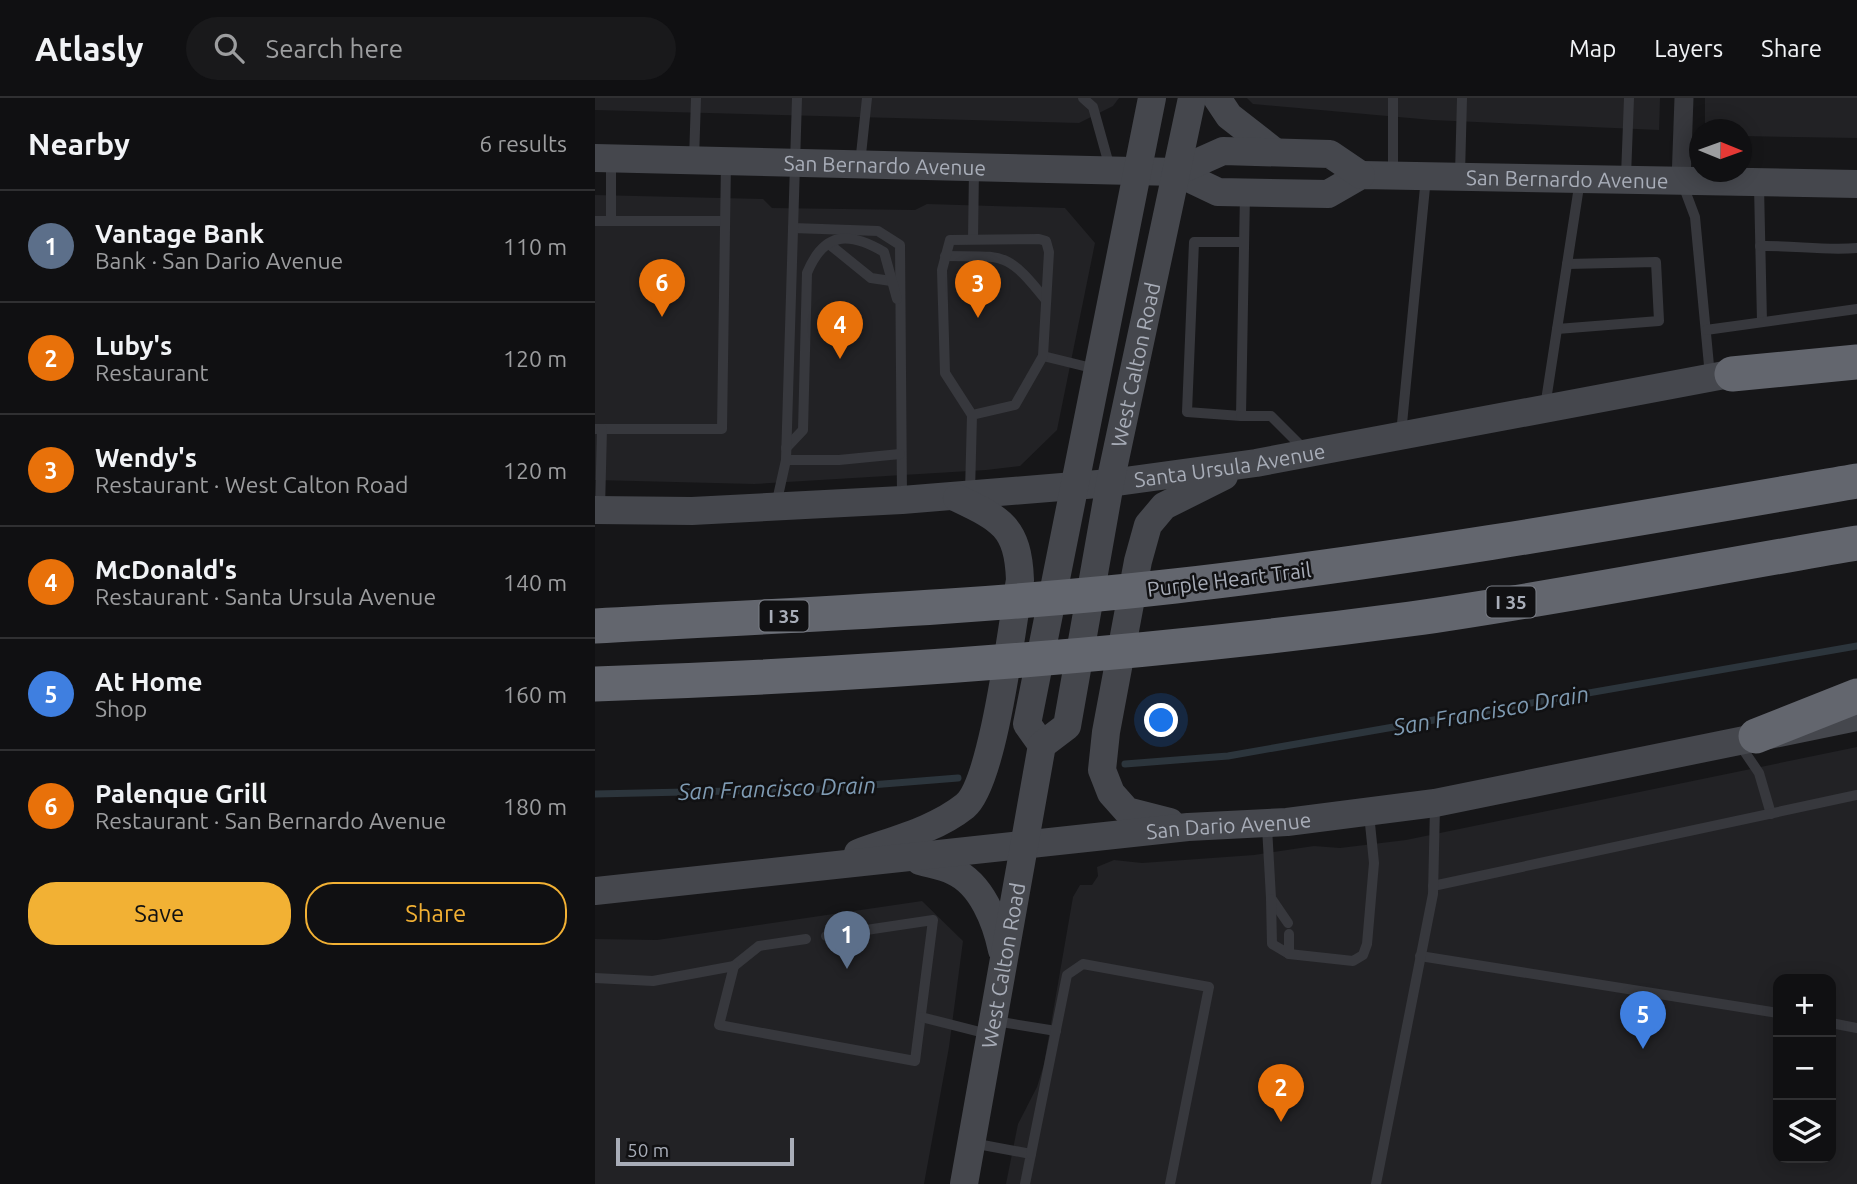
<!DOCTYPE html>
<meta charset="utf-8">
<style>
body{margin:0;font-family:Ubuntu,sans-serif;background:#19191b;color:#f1f3f6}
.controls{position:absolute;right:21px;bottom:21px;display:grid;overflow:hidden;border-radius:14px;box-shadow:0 4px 18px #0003}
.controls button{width:63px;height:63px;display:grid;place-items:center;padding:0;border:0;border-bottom:2px solid #303032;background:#101012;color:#f1f3f6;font:35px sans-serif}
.compass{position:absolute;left:1094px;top:21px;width:63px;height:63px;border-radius:50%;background:#101012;box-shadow:0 4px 18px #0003;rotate:91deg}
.scale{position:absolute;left:21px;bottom:18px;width:178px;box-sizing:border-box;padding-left:7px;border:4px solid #a8adb8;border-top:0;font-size:19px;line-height:24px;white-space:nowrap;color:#a8adb8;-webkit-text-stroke:5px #111113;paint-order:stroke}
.you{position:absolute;left:567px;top:623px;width:24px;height:24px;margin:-18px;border:5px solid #fff;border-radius:50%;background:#1a73e8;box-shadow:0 0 0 10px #1a73e833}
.badge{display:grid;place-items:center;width:46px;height:46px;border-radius:50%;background:#f2b134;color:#fff;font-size:23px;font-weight:700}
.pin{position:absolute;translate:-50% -58px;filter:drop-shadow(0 2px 4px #0008)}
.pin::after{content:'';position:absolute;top:37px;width:24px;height:21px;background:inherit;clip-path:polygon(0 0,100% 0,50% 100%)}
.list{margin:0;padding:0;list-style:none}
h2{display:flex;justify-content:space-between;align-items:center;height:91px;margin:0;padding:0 28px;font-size:30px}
h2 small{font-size:23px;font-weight:400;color:#9c9d9f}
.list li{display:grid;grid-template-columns:46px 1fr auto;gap:21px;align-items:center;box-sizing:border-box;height:112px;padding:0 28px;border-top:2px solid #303032}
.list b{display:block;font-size:26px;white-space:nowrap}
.list p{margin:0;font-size:23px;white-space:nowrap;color:#9c9d9f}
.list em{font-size:23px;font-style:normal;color:#9c9d9f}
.actions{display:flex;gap:14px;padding:21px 28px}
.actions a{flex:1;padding:16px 0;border:2px solid #f2b134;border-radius:28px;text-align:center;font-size:24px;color:#f2b134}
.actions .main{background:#f2b134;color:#111}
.icon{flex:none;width:38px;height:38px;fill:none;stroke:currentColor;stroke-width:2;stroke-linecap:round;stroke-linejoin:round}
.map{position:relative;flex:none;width:1262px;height:1086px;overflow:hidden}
header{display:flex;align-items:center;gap:42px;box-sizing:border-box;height:98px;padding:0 35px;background:#101012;border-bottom:2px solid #303032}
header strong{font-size:33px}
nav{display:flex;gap:38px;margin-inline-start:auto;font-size:24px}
.search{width:490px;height:63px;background:#19191b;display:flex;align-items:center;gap:18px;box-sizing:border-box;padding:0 24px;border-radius:38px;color:#9c9d9f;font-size:26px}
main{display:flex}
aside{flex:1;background:#101012}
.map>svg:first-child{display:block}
</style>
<header>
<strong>Atlasly</strong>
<div class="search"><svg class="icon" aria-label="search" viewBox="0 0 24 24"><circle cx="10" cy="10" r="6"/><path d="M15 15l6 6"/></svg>Search here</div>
<nav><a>Map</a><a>Layers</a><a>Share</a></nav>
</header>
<main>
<aside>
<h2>Nearby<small>6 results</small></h2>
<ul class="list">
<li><span class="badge" style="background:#5c6f8a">1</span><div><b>Vantage Bank</b><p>Bank · San Dario Avenue</p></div><em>110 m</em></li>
<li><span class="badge" style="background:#e8710a">2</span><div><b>Luby's</b><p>Restaurant</p></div><em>120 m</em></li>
<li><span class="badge" style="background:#e8710a">3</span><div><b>Wendy's</b><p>Restaurant · West Calton Road</p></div><em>120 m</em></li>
<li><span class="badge" style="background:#e8710a">4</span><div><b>McDonald's</b><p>Restaurant · Santa Ursula Avenue</p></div><em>140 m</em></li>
<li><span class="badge" style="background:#3f7fe0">5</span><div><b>At Home</b><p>Shop</p></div><em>160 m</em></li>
<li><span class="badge" style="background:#e8710a">6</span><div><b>Palenque Grill</b><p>Restaurant · San Bernardo Avenue</p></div><em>180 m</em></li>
</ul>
<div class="actions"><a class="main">Save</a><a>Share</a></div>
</aside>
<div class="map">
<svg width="1262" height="1086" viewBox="0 0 1262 1086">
<rect width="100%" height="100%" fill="#161618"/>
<g fill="#222225" fill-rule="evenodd">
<path d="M 0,0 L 524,0 L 518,8 L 484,25 L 0,12 Z"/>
<path d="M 652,0 L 1065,0 L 1064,32 L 837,22 L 658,6 Z"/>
<path d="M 1110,0 L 1262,0 L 1262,40 L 1147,38 L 1146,32 L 1110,31 Z"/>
<path d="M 0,97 L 168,101 L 177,110 L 320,112 L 332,106 L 470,110 L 500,145 L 462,332 L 425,368 L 391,372 L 159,386 L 0,382 Z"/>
<path d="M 1262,649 L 1262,1086 L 411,1086 L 423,1026 L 442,989 L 449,966 L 478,799 L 485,787 L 497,787 L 503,778 L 502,769 L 519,762 L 547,765 L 659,757 L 719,748 L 745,750 L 811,742 ZM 1183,881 L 1236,881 L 1236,1060 L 1183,1060 Z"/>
<path d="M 327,803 L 368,843 L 354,949 L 329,1086 L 0,1086 L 0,841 L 62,842 Z"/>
</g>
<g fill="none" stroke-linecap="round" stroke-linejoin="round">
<g stroke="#2c353c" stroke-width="7">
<path d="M 530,666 L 633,658 L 1262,548"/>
<path d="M 0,696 L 226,691 L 363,680"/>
</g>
<g stroke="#37383d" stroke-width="10">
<path d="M 488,0 L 498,9 L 515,70"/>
<path d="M 16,61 L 16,123"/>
<path d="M 99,62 L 101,0"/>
<path d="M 265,66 L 272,0"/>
<path d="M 798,76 L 798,0"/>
<path d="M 865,76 L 867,0"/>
<path d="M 1031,78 L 1034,0"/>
<path d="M 1088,87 L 1100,119 L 1115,278"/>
<path d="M 1164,88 L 1167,224"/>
<path d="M 0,123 L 130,123"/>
<path d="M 198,130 L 283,133 L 305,147 L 307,399"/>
<path d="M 378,141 L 379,71"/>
<path d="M 649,144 L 599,144 L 592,314 L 646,318 L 650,95"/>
<path d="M 234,146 L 276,180 L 296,183"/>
<path d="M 1165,148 C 1198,147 1229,153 1262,150"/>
<path d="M 350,158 C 409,159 411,152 450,201"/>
<path d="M 962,231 L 1064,223 L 1061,164 L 972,166"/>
<path d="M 1111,232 L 1262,211"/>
<path d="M 448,258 L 501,271"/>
<path d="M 950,309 L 985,82"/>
<path d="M 646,318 L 676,318 L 709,351"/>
<path d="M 0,331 L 127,331 L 131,64"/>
<path d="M 806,336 L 831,79"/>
<path d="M 191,350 L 208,332 L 212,175 C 229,134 253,133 289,154 L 302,201"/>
<path d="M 191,362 L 244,362 L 305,356"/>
<path d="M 375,394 L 377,317 L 420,307 L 448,258 L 454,154 L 451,143 L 444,141 L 355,142 L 347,172 L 350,275 L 377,317"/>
<path d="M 181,407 L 191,362 L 202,0"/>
<path d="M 5,411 L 7,331"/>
<path d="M 1145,647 L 1164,675 L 1176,716"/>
<path d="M 672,729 L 676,800 L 693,825"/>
<path d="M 838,788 L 1262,697"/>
<path d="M 676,801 L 677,846 L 694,856"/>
<path d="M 694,836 L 694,856 L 758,863 L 768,857 L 772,846 L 779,765 L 774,716"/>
<path d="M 825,858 L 1183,915"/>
<path d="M 139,868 L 164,848 L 211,841"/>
<path d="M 0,880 L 58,883 L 139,868 L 124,927 L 320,963 L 338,822 L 231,838"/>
<path d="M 326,919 L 393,936"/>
<path d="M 400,923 L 461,933"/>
<path d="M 1236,925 L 1262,930"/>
<path d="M 377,1045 L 436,1056 L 430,1086"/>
<path d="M 436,1056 L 472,877 L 488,866 L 614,889 L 575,1086"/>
<path d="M 781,1086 L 838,796 L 840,709"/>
</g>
<path stroke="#37383d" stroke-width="19" d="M 1086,83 L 1089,0"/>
<g stroke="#45474d" stroke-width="28">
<path d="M 622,0 L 634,18 L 680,54"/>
<path id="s1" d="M 0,60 L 581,74 L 623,94 L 733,96 L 766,77 L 1262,86"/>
<path d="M 581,74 L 628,53 L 735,56 L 766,77"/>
<path id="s2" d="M 0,412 L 97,413 L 307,402 L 515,385 L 661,365 L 1156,272"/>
<path d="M 447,647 L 432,626 L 557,0"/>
<path d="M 575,724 L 532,713 L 516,695 L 507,672 L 511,634 L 543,463 L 553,427 L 569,408 L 629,378"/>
<path d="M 263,755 C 298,742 340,732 370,708 C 399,684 417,526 425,482 C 423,429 406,421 362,400"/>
<path d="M 325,763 C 335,766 348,768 358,773 C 387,786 401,824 407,852"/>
<path id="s3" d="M 0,793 L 593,729 L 692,724 L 840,705 L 1262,619"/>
<path id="s4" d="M 369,1086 L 447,647 L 472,628 L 515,385 L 597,0"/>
</g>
<g stroke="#63666e" stroke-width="35">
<path d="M 1137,276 L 1262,264"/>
<path d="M 0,528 C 194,517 387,510 580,488 C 809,462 1035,422 1262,383"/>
<path d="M 0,586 C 272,577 545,557 815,521 C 964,500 1113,470 1262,445"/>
<path d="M 1161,638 L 1262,598"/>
</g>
</g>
<g text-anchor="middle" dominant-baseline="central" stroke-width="5" stroke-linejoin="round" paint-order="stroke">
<g fill="#111113" stroke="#7b7e86" stroke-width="2">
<rect x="891.5" y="488.5" width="49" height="31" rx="5"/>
<rect x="164.5" y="502.5" width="49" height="31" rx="5"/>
</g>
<g font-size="19" font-weight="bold" fill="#a8adb8">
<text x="916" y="504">I 35</text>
<text x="189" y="518">I 35</text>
</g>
<g font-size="21" fill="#a8adb8" stroke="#111113">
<text stroke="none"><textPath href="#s1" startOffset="290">San Bernardo Avenue</textPath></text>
<text stroke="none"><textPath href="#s1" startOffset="982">San Bernardo Avenue</textPath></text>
<text stroke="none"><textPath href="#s4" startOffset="845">West Calton Road</textPath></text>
<text stroke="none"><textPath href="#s2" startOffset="637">Santa Ursula Avenue</textPath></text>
<text transform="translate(634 481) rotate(-7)">Purple Heart Trail</text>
<text stroke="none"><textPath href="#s3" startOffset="637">San Dario Avenue</textPath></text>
<text stroke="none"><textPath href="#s4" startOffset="222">West Calton Road</textPath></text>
</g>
<g font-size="23" font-style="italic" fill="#7f9bb3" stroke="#111113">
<text transform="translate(896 612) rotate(-10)">San Francisco Drain</text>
<text transform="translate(182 690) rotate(-2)">San Francisco Drain</text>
</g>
</g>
</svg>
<div class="controls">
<button>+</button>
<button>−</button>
<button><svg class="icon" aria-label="layers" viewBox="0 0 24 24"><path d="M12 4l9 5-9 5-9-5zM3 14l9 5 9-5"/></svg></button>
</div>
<svg class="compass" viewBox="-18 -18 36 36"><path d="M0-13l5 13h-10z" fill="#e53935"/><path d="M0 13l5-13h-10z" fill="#9c9d9f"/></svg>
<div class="scale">50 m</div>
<div class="you"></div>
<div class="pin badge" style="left:252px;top:871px;background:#5c6f8a">1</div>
<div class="pin badge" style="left:686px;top:1024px;background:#e8710a">2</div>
<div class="pin badge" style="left:383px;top:220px;background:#e8710a">3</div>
<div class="pin badge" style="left:245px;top:261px;background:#e8710a">4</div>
<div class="pin badge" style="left:1048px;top:951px;background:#3f7fe0">5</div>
<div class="pin badge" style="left:67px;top:219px;background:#e8710a">6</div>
</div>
</main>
